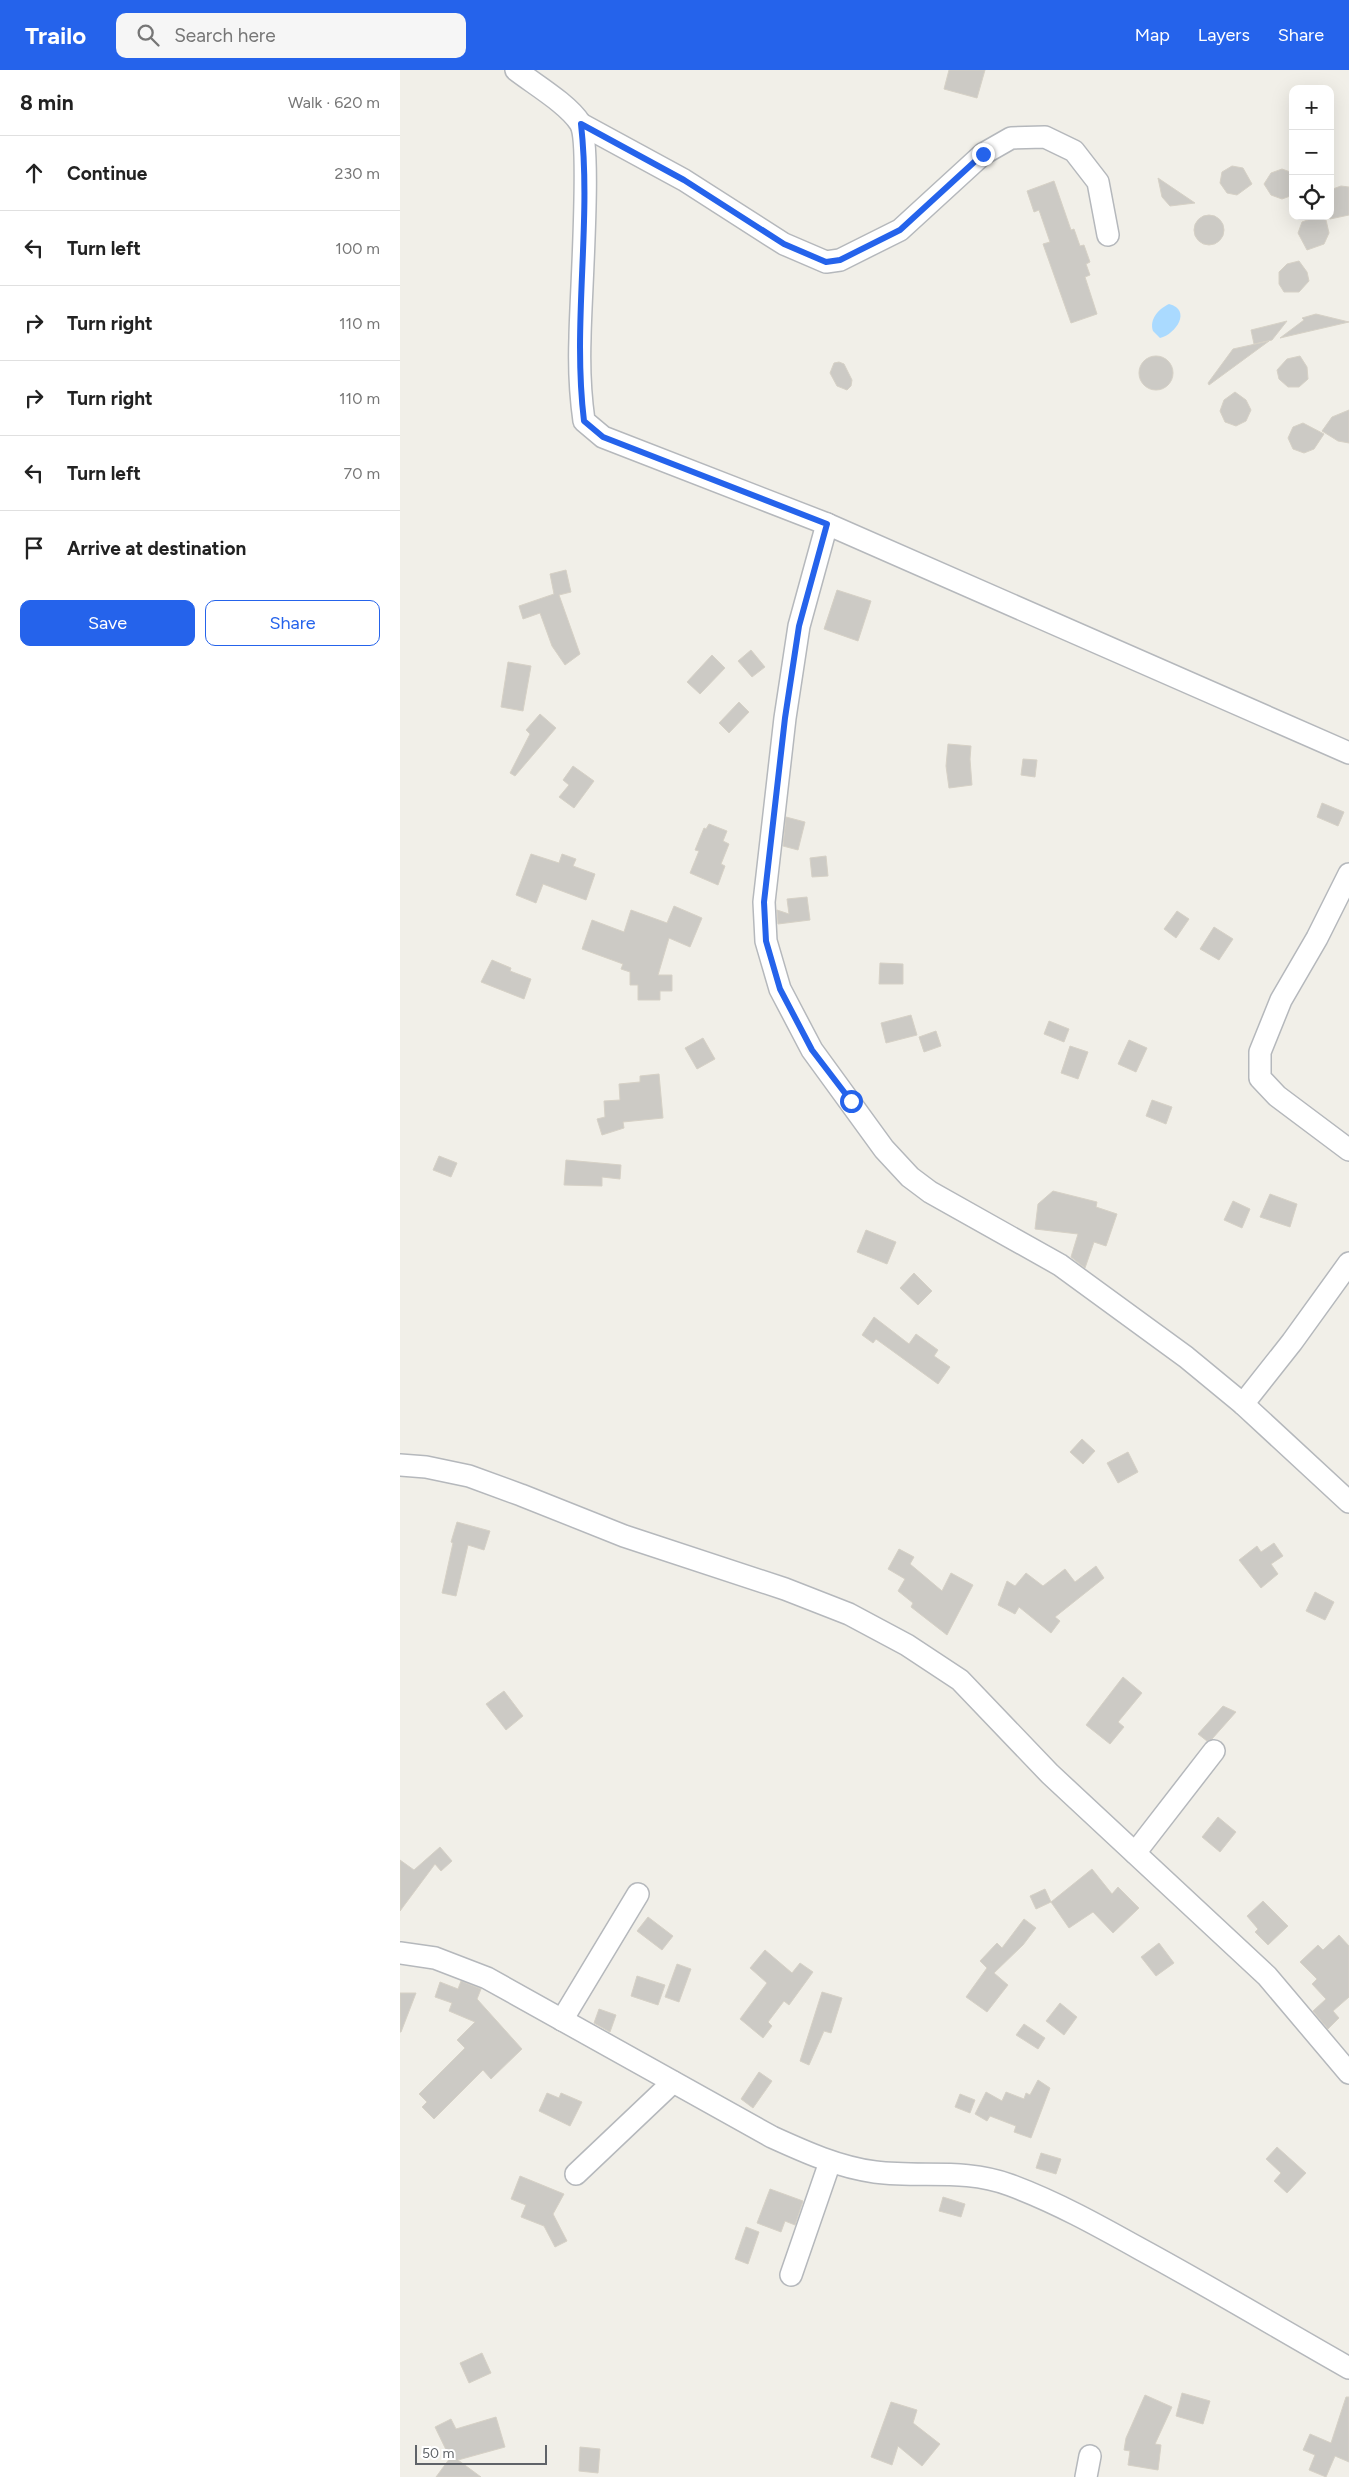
<!DOCTYPE html>
<meta charset="utf-8">
<style>
body{margin:0;font-family:Figtree,sans-serif;background:#f6f6f6;color:#222}
.controls{position:absolute;right:15px;top:15px;display:grid;overflow:hidden;border-radius:10px;box-shadow:0 5px 20px #0002}
.controls button{width:45px;height:45px;display:grid;place-items:center;padding:0;border:0;border-bottom:1px solid #e0e0e0;background:#fff;color:#222;font:25px sans-serif}
.scale{position:absolute;left:15px;bottom:12px;width:132px;box-sizing:border-box;padding-left:5px;border:2px solid #5f6368;border-top:0;font-size:14px;line-height:18px;white-space:nowrap;color:#5f6368;-webkit-text-stroke:4px #fff;paint-order:stroke}
.stop{position:absolute;width:15px;height:15px;margin:-11px;border:4px solid #2563eb;border-radius:50%;background:#fff}
.stop.end{background:#2563eb;border-color:#fff;box-shadow:0 1px 5px #0008}
.list{margin:0;padding:0;list-style:none}
h2{display:flex;justify-content:space-between;align-items:center;height:65px;margin:0;padding:0 20px;font-size:21px}
h2 small{font-size:16px;font-weight:400;color:#767676}
.list li{display:grid;grid-template-columns:32px 1fr auto;gap:15px;align-items:center;box-sizing:border-box;height:75px;padding:0 20px;border-top:1px solid #e0e0e0}
.list b{display:block;font-size:19px;white-space:nowrap}
.list em{font-size:16px;font-style:normal;color:#767676}
.actions{display:flex;gap:10px;padding:15px 20px}
.actions a{flex:1;padding:11px 0;border:1px solid #2563eb;border-radius:10px;text-align:center;font-size:18px;color:#2563eb}
.actions .main{background:#2563eb;color:#fff}
.icon{flex:none;width:28px;height:28px;fill:none;stroke:currentColor;stroke-width:2;stroke-linecap:round;stroke-linejoin:round}
.map{position:relative;flex:none;width:949px;height:2407px;overflow:hidden}
header{display:flex;align-items:center;gap:30px;box-sizing:border-box;height:70px;padding:0 25px;background:#2563eb;color:#fff}
header strong{font-size:24px}
nav{display:flex;gap:28px;margin-inline-start:auto;font-size:18px}
.search{width:350px;height:45px;background:#f6f6f6;display:flex;align-items:center;gap:12px;box-sizing:border-box;padding:0 18px;border-radius:10px;color:#767676;font-size:19px}
main{display:flex}
aside{flex:1;background:#fff}
.map>svg:first-child{display:block}
</style>
<header>
<strong>Trailo</strong>
<div class="search"><svg class="icon" aria-label="search" viewBox="0 0 24 24"><circle cx="10" cy="10" r="6"/><path d="M15 15l6 6"/></svg>Search here</div>
<nav><a>Map</a><a>Layers</a><a>Share</a></nav>
</header>
<main>
<aside>
<h2>8 min<small>Walk · 620 m</small></h2>
<ul class="list">
<li><svg class="icon" aria-label="ahead" viewBox="0 0 24 24"><path d="M12 20V5M6 11l6-6 6 6"/></svg><div><b>Continue</b></div><em>230 m</em></li>
<li><svg class="icon" aria-label="left" viewBox="0 0 24 24"><path d="M17 20v-9H6M10 6l-5 5 5 5"/></svg><div><b>Turn left</b></div><em>100 m</em></li>
<li><svg class="icon" aria-label="right" viewBox="0 0 24 24"><path d="M7 20v-9h11M14 6l5 5-5 5"/></svg><div><b>Turn right</b></div><em>110 m</em></li>
<li><svg class="icon" aria-label="right" viewBox="0 0 24 24"><path d="M7 20v-9h11M14 6l5 5-5 5"/></svg><div><b>Turn right</b></div><em>110 m</em></li>
<li><svg class="icon" aria-label="left" viewBox="0 0 24 24"><path d="M17 20v-9H6M10 6l-5 5 5 5"/></svg><div><b>Turn left</b></div><em>70 m</em></li>
<li><svg class="icon" aria-label="arrive" viewBox="0 0 24 24"><path d="M6 21V4h12l-3 4 3 4H6"/></svg><div><b>Arrive at destination</b></div></li>
</ul>
<div class="actions"><a class="main">Save</a><a>Share</a></div>
</aside>
<div class="map">
<svg width="949" height="2407" viewBox="0 0 949 2407">
<rect width="100%" height="100%" fill="#f1efe8"/>
<path fill="#aadaff" d="M 769,234 C 792,240 776,264 760,268 L 753,261 C 749,250 758,239 769,234 Z"/>
<g fill="#cccac5" stroke="#d6d1c6">
<path d="M 549,0 L 585,0 L 577,28 L 544,19 Z"/>
<path d="M 832,96 L 843,98 L 852,114 L 837,125 L 827,123 L 820,113 L 822,102 Z"/>
<path d="M 882,99 L 893,103 L 893,125 L 882,129 L 871,125 L 864,114 L 871,103 Z"/>
<path d="M 758,108 L 795,133 L 770,136 L 762,127 Z"/>
<path d="M 654,111 L 671,160 L 674,159 L 680,176 L 684,175 L 690,192 L 686,194 L 690,205 L 685,207 L 697,244 L 671,253 L 643,174 L 650,172 L 639,140 L 634,142 L 627,121 Z"/>
<path d="M 941,116 L 949,117 L 949,145 L 930,149 L 930,120 Z"/>
<circle cx="809" cy="160" r="15"/>
<path d="M 913,148 L 926,150 L 929,163 L 924,174 L 907,180 L 898,163 L 902,152 Z"/>
<path d="M 899,191 L 907,202 L 909,211 L 899,222 L 884,222 L 879,214 L 879,202 L 887,194 Z"/>
<path d="M 916,244 L 949,252 L 880,268 L 904,250 L 902,248 Z"/>
<path d="M 887,251 L 872,270 L 854,274 L 851,260 Z"/>
<path d="M 869,271 L 809,315 L 808,313 L 833,279 Z"/>
<path d="M 900,286 L 907,297 L 908,309 L 899,317 L 888,317 L 879,309 L 877,300 L 887,289 Z"/>
<circle cx="756" cy="303" r="17"/>
<path d="M 439,292 L 444,294 L 452,310 L 451,316 L 447,320 L 437,316 L 430,303 L 434,293 Z"/>
<path d="M 835,322 L 846,330 L 851,340 L 846,351 L 836,356 L 825,352 L 820,341 L 824,330 Z"/>
<path d="M 949,340 L 949,373 L 938,371 L 922,361 L 932,347 Z"/>
<path d="M 903,353 L 924,364 L 914,379 L 904,383 L 893,379 L 888,368 L 893,357 Z"/>
<path d="M 166,500 L 171,522 L 159,525 L 180,584 L 165,595 L 152,576 L 140,543 L 123,549 L 119,536 L 154,524 L 150,504 Z"/>
<path d="M 437,520 L 471,531 L 458,571 L 424,559 Z"/>
<path d="M 351,580 L 365,597 L 352,607 L 338,591 Z"/>
<path d="M 312,585 L 325,598 L 300,624 L 287,612 Z"/>
<path d="M 108,592 L 131,596 L 123,641 L 101,637 Z"/>
<path d="M 339,632 L 349,642 L 329,663 L 319,653 Z"/>
<path d="M 140,644 L 156,658 L 115,706 L 110,703 L 130,664 L 126,660 Z"/>
<path d="M 548,674 L 571,676 L 570,689 L 572,715 L 549,718 L 546,696 Z"/>
<path d="M 623,689 L 637,690 L 635,707 L 621,705 Z"/>
<path d="M 173,696 L 194,711 L 174,738 L 159,727 L 169,715 L 163,710 Z"/>
<path d="M 922,733 L 944,742 L 938,756 L 917,747 Z"/>
<path d="M 386,747 L 405,752 L 398,780 L 383,776 Z"/>
<path d="M 309,754 L 327,761 L 323,771 L 329,774 L 321,794 L 325,796 L 318,815 L 290,803 L 299,781 L 295,780 L 304,758 L 306,759 Z"/>
<path d="M 131,784 L 159,793 L 162,784 L 176,789 L 173,796 L 195,804 L 186,830 L 143,814 L 136,833 L 116,825 Z"/>
<path d="M 426,786 L 428,806 L 412,807 L 410,788 Z"/>
<path d="M 407,827 L 410,850 L 378,854 L 377,840 L 389,844 L 387,829 Z"/>
<path d="M 274,836 L 302,848 L 290,877 L 269,868 L 258,905 L 272,905 L 272,921 L 260,921 L 260,930 L 238,930 L 238,915 L 230,915 L 230,902 L 221,899 L 223,894 L 182,879 L 192,850 L 224,862 L 231,840 L 267,853 Z"/>
<path d="M 777,841 L 789,849 L 776,868 L 764,859 Z"/>
<path d="M 814,857 L 833,869 L 819,890 L 800,879 Z"/>
<path d="M 92,890 L 111,898 L 110,901 L 131,909 L 124,929 L 81,912 Z"/>
<path d="M 480,893 L 503,894 L 503,914 L 479,914 Z"/>
<path d="M 511,945 L 517,965 L 486,973 L 481,953 Z"/>
<path d="M 649,951 L 669,959 L 664,972 L 644,964 Z"/>
<path d="M 536,961 L 541,976 L 524,982 L 519,967 Z"/>
<path d="M 303,968 L 315,989 L 297,999 L 285,978 Z"/>
<path d="M 729,970 L 747,978 L 736,1002 L 718,994 Z"/>
<path d="M 670,976 L 688,982 L 678,1009 L 661,1003 Z"/>
<path d="M 259,1004 L 263,1048 L 223,1052 L 224,1058 L 202,1065 L 197,1049 L 205,1047 L 204,1031 L 220,1030 L 219,1014 L 240,1012 L 240,1006 Z"/>
<path d="M 752,1030 L 772,1037 L 766,1054 L 746,1046 Z"/>
<path d="M 39,1086 L 57,1093 L 51,1107 L 33,1100 Z"/>
<path d="M 166,1090 L 221,1095 L 220,1109 L 202,1107 L 202,1116 L 164,1115 Z"/>
<path d="M 653,1121 L 697,1132 L 696,1137 L 717,1144 L 706,1176 L 694,1172 L 685,1198 L 671,1187 L 678,1164 L 635,1159 L 638,1134 Z"/>
<path d="M 870,1124 L 897,1134 L 890,1157 L 860,1147 Z"/>
<path d="M 833,1131 L 850,1139 L 842,1158 L 824,1150 Z"/>
<path d="M 466,1160 L 496,1172 L 487,1194 L 457,1182 Z"/>
<path d="M 514,1203 L 532,1221 L 518,1235 L 500,1218 Z"/>
<path d="M 474,1247 L 509,1274 L 516,1264 L 538,1280 L 534,1286 L 550,1297 L 538,1314 L 476,1269 L 473,1273 L 462,1265 Z"/>
<path d="M 682,1369 L 695,1381 L 683,1394 L 670,1382 Z"/>
<path d="M 728,1382 L 738,1402 L 718,1413 L 707,1393 Z"/>
<path d="M 57,1452 L 90,1461 L 84,1480 L 68,1475 L 56,1526 L 42,1523 L 53,1473 L 51,1472 Z"/>
<path d="M 874,1473 L 883,1486 L 871,1494 L 878,1504 L 861,1518 L 839,1490 L 857,1476 L 861,1482 Z"/>
<path d="M 499,1479 L 514,1487 L 510,1494 L 542,1521 L 551,1503 L 573,1515 L 547,1565 L 511,1537 L 513,1533 L 498,1521 L 505,1509 L 488,1499 Z"/>
<path d="M 696,1496 L 704,1508 L 655,1547 L 660,1551 L 651,1563 L 619,1537 L 615,1544 L 598,1535 L 607,1511 L 615,1516 L 626,1503 L 643,1516 L 665,1499 L 675,1512 Z"/>
<path d="M 915,1522 L 934,1532 L 925,1550 L 906,1541 Z"/>
<path d="M 723,1607 L 742,1623 L 718,1652 L 724,1657 L 710,1674 L 686,1655 Z"/>
<path d="M 104,1621 L 123,1646 L 106,1660 L 86,1634 Z"/>
<path d="M 823,1636 L 836,1642 L 812,1669 L 807,1671 L 798,1664 Z"/>
<path d="M 818,1747 L 836,1762 L 820,1782 L 802,1767 Z"/>
<path d="M 40,1777 L 52,1791 L 41,1801 L 35,1794 L 0,1841 L 0,1790 L 14,1800 Z"/>
<path d="M 692,1799 L 712,1824 L 718,1817 L 739,1838 L 713,1863 L 693,1842 L 669,1858 L 651,1832 Z"/>
<path d="M 645,1819 L 651,1832 L 636,1839 L 630,1826 Z"/>
<path d="M 863,1831 L 888,1856 L 868,1875 L 855,1862 L 858,1859 L 847,1846 Z"/>
<path d="M 248,1847 L 273,1866 L 262,1880 L 237,1861 Z"/>
<path d="M 624,1849 L 636,1858 L 623,1875 L 594,1903 L 608,1915 L 587,1942 L 566,1927 L 587,1898 L 580,1891 L 597,1873 L 602,1878 Z"/>
<path d="M 939,1865 L 949,1876 L 949,1927 L 933,1941 L 939,1948 L 928,1959 L 913,1941 L 926,1929 L 912,1914 L 917,1909 L 900,1892 L 918,1875 L 923,1880 Z"/>
<path d="M 759,1873 L 774,1893 L 756,1906 L 741,1887 Z"/>
<path d="M 365,1880 L 392,1903 L 400,1893 L 413,1902 L 389,1935 L 384,1931 L 368,1952 L 372,1956 L 363,1968 L 340,1949 L 367,1913 L 350,1898 Z"/>
<path d="M 277,1894 L 291,1899 L 279,1932 L 265,1927 Z"/>
<path d="M 237,1906 L 265,1915 L 258,1935 L 231,1926 Z"/>
<path d="M 61,1911 L 81,1919 L 77,1929 L 122,1979 L 91,2009 L 83,2000 L 34,2049 L 22,2037 L 27,2032 L 19,2024 L 65,1978 L 57,1970 L 75,1952 L 49,1941 L 52,1933 L 35,1927 L 40,1912 L 58,1919 Z"/>
<path d="M 422,1922 L 442,1928 L 431,1963 L 424,1961 L 409,1995 L 400,1991 Z"/>
<path d="M 0,1923 L 16,1923 L 1,1962 L 0,1962 Z"/>
<path d="M 660,1933 L 677,1947 L 664,1965 L 646,1951 Z"/>
<path d="M 199,1939 L 216,1945 L 210,1962 L 194,1953 Z"/>
<path d="M 624,1954 L 645,1968 L 638,1979 L 616,1965 Z"/>
<path d="M 359,2002 L 372,2011 L 353,2038 L 341,2029 Z"/>
<path d="M 638,2010 L 650,2018 L 631,2068 L 614,2062 L 616,2056 L 590,2046 L 587,2051 L 575,2044 L 586,2022 L 602,2031 L 606,2022 L 624,2029 L 626,2023 L 630,2025 Z"/>
<path d="M 147,2023 L 159,2028 L 161,2023 L 182,2032 L 170,2056 L 139,2041 Z"/>
<path d="M 560,2024 L 575,2030 L 570,2043 L 555,2037 Z"/>
<path d="M 877,2077 L 906,2103 L 887,2123 L 874,2111 L 881,2103 L 866,2089 Z"/>
<path d="M 641,2083 L 661,2089 L 656,2104 L 636,2098 Z"/>
<path d="M 120,2106 L 164,2124 L 153,2144 L 167,2171 L 155,2177 L 144,2156 L 121,2147 L 126,2135 L 111,2129 Z"/>
<path d="M 370,2119 L 403,2131 L 395,2155 L 385,2151 L 381,2162 L 357,2153 Z"/>
<path d="M 543,2127 L 565,2134 L 561,2147 L 539,2141 Z"/>
<path d="M 346,2157 L 359,2162 L 348,2194 L 335,2189 Z"/>
<path d="M 82,2283 L 91,2303 L 69,2313 L 60,2293 Z"/>
<path d="M 782,2323 L 810,2331 L 803,2354 L 776,2346 Z"/>
<path d="M 745,2325 L 772,2337 L 755,2374 L 761,2375 L 758,2400 L 728,2395 L 730,2381 L 724,2380 L 726,2368 Z"/>
<path d="M 946,2327 L 949,2327 L 949,2392 L 935,2386 L 926,2407 L 909,2400 L 915,2385 L 903,2380 L 910,2364 L 931,2373 Z"/>
<path d="M 491,2332 L 517,2340 L 513,2353 L 540,2374 L 522,2396 L 498,2376 L 492,2395 L 471,2387 Z"/>
<path d="M 96,2347 L 105,2377 L 58,2390 L 81,2407 L 36,2407 L 50,2388 L 35,2357 L 51,2349 L 56,2359 Z"/>
<path d="M 180,2377 L 200,2379 L 198,2403 L 179,2401 Z"/>
</g>
<g fill="none" stroke-linecap="round" stroke-linejoin="round">
<g stroke="#b5b8bc" stroke-width="24">
<g id="minor">
<path d="M 116,0 C 134,14 168,34 180,53 C 192,72 180,235 180,268 C 179,296 180,323 184,351 L 203,367 L 427,454 L 949,683"/>
<path d="M 181,54 L 284,110 L 384,174 L 426,192 L 440,190 L 500,160 L 583,84 L 611,68 L 645,67 L 674,81 L 698,112 L 708,165"/>
<path d="M 427,454 L 399,556 L 385,648 L 364,832 L 366,871 L 380,919 L 412,980 L 484,1079 L 510,1107 L 530,1122 L 660,1195 L 786,1287 L 843,1334 L 949,1432"/>
<path d="M 949,804 L 917,868 L 881,930 L 860,982 L 860,1008 L 877,1026 L 949,1080"/>
<path d="M 843,1334 L 892,1272 L 949,1193"/>
<path d="M 0,1395 L 26,1397 L 69,1406 L 121,1425 L 224,1466 L 385,1519 L 449,1544 L 507,1575 L 560,1610 L 650,1704 L 867,1906 L 949,2003"/>
<path d="M 735,1783 L 814,1681"/>
<path d="M 0,1883 L 35,1888 L 87,1908 L 372,2067 C 405,2082 438,2097 475,2102 C 522,2108 564,2098 610,2115 C 656,2132 699,2156 742,2180 C 812,2218 880,2259 949,2298"/>
<path d="M 162,1950 L 238,1824"/>
<path d="M 176,2104 L 273,2012"/>
<path d="M 391,2205 L 430,2092"/>
<path d="M 686,2407 L 690,2386"/>
</g>
</g>
<use href="#minor" stroke="#fff" stroke-width="21"/>
</g>
<g fill="none" stroke-linecap="round" stroke-linejoin="round">
<path stroke="#2563eb" stroke-width="6" d="M 451,1031 L 412,980 L 380,919 L 366,871 L 364,832 L 385,648 L 399,556 L 427,454 L 203,367 L 184,351 C 172,252 192,153 181,54 L 284,110 L 384,174 L 426,192 L 440,190 L 500,160 L 583,84"/>
</g>
</svg>
<div class="controls">
<button>+</button>
<button>−</button>
<button><svg class="icon" aria-label="locate" viewBox="0 0 24 24"><circle cx="12" cy="12" r="6"/><path d="M12 2v4M12 18v4M2 12h4M18 12h4"/></svg></button>
</div>
<div class="scale">50 m</div>
<div class="stop" style="left:451px;top:1031px"></div>
<div class="stop end" style="left:583px;top:84px"></div>
</div>
</main>
